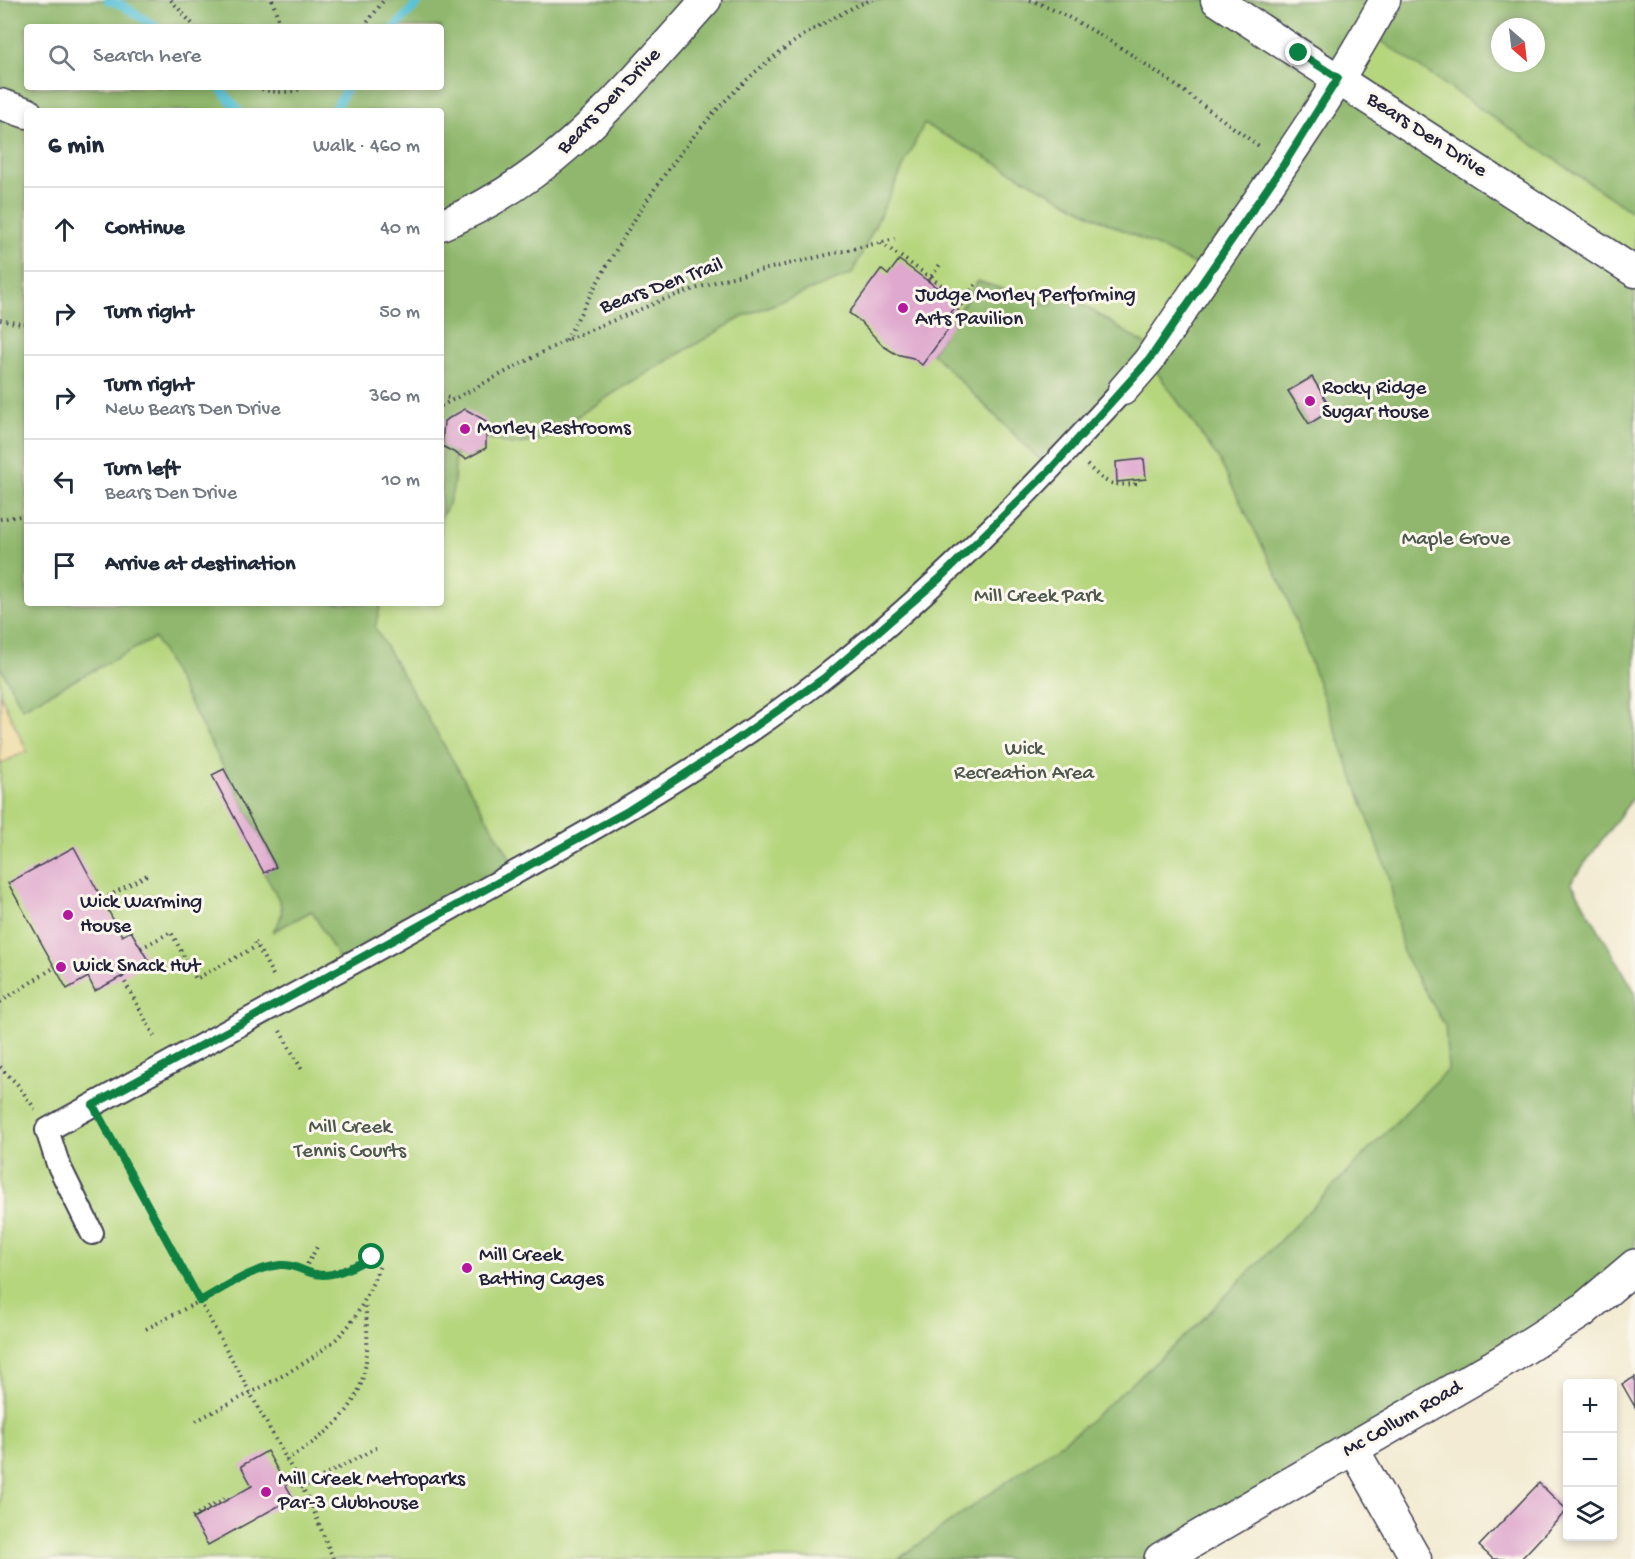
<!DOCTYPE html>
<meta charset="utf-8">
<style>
body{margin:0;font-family:"Gochi Hand",sans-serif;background:#f2f2f3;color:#1f2937}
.controls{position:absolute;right:18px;bottom:18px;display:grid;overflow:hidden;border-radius:6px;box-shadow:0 3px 9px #0003}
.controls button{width:54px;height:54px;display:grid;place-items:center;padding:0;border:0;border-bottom:2px solid #e0e1e3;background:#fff;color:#1f2937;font:30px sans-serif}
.compass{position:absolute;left:1491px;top:18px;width:54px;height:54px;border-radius:50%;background:#fff;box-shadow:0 3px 9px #0003;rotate:152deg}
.stop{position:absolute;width:18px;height:18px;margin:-14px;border:4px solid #0b8043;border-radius:50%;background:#fff}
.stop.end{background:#0b8043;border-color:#fff;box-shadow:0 2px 6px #0008}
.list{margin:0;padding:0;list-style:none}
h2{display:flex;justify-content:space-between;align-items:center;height:78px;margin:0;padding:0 24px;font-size:26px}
h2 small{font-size:20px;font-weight:400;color:#747a83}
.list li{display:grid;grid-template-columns:39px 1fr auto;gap:18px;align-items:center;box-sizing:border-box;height:84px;padding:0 24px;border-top:2px solid #e0e1e3}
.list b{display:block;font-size:22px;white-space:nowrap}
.list p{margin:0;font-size:20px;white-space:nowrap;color:#747a83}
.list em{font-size:20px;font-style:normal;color:#747a83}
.icon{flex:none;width:33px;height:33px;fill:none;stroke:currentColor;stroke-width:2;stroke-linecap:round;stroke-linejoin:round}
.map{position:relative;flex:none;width:1635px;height:1559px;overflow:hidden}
.search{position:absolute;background:#fff;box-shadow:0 3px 9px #0003;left:24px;top:24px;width:420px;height:66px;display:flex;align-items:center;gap:15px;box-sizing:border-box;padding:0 21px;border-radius:6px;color:#747a83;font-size:22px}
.panel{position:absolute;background:#fff;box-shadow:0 3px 9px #0003;left:24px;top:108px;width:420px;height:498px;border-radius:6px}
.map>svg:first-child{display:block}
</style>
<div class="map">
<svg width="1635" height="1559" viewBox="0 0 1635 1559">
<rect width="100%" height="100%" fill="#fbf7ec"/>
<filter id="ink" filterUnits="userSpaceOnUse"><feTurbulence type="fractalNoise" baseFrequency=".0167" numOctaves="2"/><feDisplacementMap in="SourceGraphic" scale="12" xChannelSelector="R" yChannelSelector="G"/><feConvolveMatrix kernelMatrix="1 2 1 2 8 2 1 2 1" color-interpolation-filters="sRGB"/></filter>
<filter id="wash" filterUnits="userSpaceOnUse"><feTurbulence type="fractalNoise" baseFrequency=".008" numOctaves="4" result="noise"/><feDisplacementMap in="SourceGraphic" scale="24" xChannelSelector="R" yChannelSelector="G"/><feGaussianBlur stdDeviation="1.35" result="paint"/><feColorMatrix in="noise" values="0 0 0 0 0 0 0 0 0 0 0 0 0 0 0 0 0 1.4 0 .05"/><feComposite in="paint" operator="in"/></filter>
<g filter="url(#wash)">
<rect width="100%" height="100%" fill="#f3ebd3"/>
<path fill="#b6d67e" stroke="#6c7c5c" stroke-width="1.5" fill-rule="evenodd" d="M 0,0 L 1635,0 L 1635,795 L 1484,1000 L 1635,1183 L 1161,1559 L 0,1559 ZM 27,27 L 441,27 L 441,87 L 27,87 ZM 1500,27 L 1536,27 L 1536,63 L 1500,63 ZM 27,111 L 441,111 L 441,603 L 27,603 Z"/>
<path fill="#90b76d" stroke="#596c54" stroke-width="1.5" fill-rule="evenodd" d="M 0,0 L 1635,0 L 1635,214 L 1368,32 L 1338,78 L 1635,272 L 1635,795 L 1571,882 L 1635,992 L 1635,1266 L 1161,1559 L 898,1559 L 1078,1431 L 1194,1328 L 1448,1069 L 1445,1026 L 1403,953 L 1389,876 L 1283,587 L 1218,458 L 1149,361 L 1050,470 L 932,353 L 978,281 L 1051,305 L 1059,289 L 1155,351 L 1209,271 L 1095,217 L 924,124 L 852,274 L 744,316 L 636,379 L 538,441 L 511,445 L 486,437 L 485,448 L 466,459 L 455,453 C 455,476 455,498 441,517 L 441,111 L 27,111 L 27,603 L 381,603 L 375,628 L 518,871 L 344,968 L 312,911 L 272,932 C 292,909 276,896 264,873 L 276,866 L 155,638 L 22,708 L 0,666 ZM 27,27 L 441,27 L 441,87 L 27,87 ZM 1500,27 L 1536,27 L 1536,63 L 1500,63 ZM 1311,377 L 1332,410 L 1309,424 L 1288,391 Z"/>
<path fill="#eeda9e" stroke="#887e6c" stroke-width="1.5" d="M 0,694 L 27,751 L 0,764 Z"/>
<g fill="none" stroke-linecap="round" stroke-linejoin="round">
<g stroke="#5ac2d7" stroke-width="9">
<path d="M 108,0 L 122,5 L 156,27"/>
<path d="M 395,27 L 421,0"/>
<path d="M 219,87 L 239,111"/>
<path d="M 334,111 L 347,87"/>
</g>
</g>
<g id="blocks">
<g fill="#dfa8ce">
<path d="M 899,260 L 958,303 L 947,318 L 953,323 L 922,365 L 913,358 L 896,354 L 883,346 L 860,321 L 849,313 L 881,269 L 888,275 Z"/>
<path d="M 1312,377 L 1332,410 L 1309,424 L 1288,391 Z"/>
<path d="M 465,409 L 486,421 L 486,448 L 466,459 L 442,446 L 444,421 Z"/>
<path d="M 1144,459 L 1146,479 L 1117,482 L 1116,462 Z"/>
<path d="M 224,769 L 276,867 L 264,873 L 212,775 Z"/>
<path d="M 74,847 L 122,936 L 131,931 L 149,962 L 95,991 L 88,977 L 67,989 L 8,883 Z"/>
<path d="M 1635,1377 L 1635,1407 L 1622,1384 Z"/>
<path d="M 267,1451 L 293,1498 L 208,1545 L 193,1519 L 252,1486 L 241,1466 Z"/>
<path d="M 1539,1483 L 1567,1510 L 1521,1559 L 1493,1559 L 1479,1546 Z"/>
</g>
</g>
</g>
<g filter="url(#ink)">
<use href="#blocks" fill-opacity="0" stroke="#414052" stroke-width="1.5"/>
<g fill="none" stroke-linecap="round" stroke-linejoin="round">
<g stroke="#414052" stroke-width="26">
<path id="pedestrian" d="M 92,1233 L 58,1164 L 47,1130 C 183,1056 318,982 453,907 C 580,837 708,767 823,678 C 933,593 1030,492 1123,390"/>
</g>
<g stroke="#414052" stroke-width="33">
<g id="minor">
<path d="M 1216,0 L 1635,272"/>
<path d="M 0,104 L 27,113"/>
<path d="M 441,225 C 556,179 626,89 706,0"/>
<path d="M 1123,390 L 1149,360 C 1227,240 1317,126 1385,0"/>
<path d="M 1353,1448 L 1416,1559"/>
</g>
</g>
<g stroke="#414052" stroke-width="36">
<path id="tertiary" d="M 1161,1559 L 1507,1359 L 1582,1311 L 1635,1266"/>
</g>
<g stroke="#414052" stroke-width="4" stroke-dasharray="1.5 4.5" stroke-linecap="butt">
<path d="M 171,0 L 195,27"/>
<path d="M 272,0 L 281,27"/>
<path d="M 1030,0 C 1107,29 1191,98 1259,146"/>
<path d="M 364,27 L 384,0"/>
<path d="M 256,87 C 269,93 292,94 305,87"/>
<path d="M 881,243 L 964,301"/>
<path d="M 928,281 L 941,263"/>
<path d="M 0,320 L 27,325"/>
<path d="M 950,320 L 978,281"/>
<path d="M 566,340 C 630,220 705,88 828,21 C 843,13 857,4 873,0"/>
<path d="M 441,396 L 453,399"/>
<path d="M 441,406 L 566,340 L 665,299 L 724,279 L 895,239"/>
<path d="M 1087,465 C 1106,483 1109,486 1135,484 L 1135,480"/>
<path d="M 0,519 L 27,515"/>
<path d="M 103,899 L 149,874"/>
<path d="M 255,942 L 273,975"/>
<path d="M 141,948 L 171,932 L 196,979 L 257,946"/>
<path d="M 122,977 L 156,1039"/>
<path d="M 0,1002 L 55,967"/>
<path d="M 280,1031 L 302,1070"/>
<path d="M 0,1067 L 17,1084 L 35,1109"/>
<path d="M 105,1128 L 311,1504 L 333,1559"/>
<path d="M 304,1270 L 328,1274 L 372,1257"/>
<path d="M 146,1329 L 262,1269 L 281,1265 L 304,1270 L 317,1247"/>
<path d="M 196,1421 C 239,1397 322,1362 350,1324 C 364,1305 372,1284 381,1263"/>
<path d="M 286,1460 C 358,1417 374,1385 365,1303"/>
<path d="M 301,1488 L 380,1446"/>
<path d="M 192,1517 L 224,1499"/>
</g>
<use href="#pedestrian" stroke="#fff" stroke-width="22"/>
<use href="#minor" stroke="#fff" stroke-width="30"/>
<use href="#tertiary" stroke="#fff" stroke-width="33"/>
</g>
</g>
<g fill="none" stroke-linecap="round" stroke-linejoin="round" filter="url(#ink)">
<path stroke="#0b8043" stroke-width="8" d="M 372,1257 C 355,1266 331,1280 311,1273 C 300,1269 291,1264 280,1265 C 251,1268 224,1288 200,1301 L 93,1105 L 626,812 L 719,752 L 824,678 L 939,579 L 1050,470 L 1149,360 L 1284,164 L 1338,78 L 1299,53"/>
</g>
<g fill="#b5179e" stroke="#fbf7ec" stroke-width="2">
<circle cx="903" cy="308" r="6"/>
<circle cx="1310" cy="401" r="6"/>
<circle cx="465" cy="429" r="6"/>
<circle cx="68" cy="915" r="6"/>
<circle cx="61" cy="967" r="6"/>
<circle cx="467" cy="1268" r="6"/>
<circle cx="266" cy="1492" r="6"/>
</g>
<g text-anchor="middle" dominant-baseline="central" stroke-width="6" stroke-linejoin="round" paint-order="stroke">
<g font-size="21" fill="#22223b" stroke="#fbf7ec">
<text transform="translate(610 102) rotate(-46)">Bears Den Drive</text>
<text transform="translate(1426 136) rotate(33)">Bears Den Drive</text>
<text transform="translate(662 287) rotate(-20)">Bears Den Trail</text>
<text transform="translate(1403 1420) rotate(-30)">Mc Collum Road</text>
</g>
<g font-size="21" fill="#22223b" stroke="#fbf7ec" text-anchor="start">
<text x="915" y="296">Judge Morley Performing<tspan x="915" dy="24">Arts Pavilion</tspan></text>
<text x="1322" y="389">Rocky Ridge<tspan x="1322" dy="24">Sugar House</tspan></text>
<text x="477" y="429">Morley Restrooms</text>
<text x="80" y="903">Wick Warming<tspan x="80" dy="24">House</tspan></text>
<text x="73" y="967">Wick Snack Hut</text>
<text x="479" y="1256">Mill Creek<tspan x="479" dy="24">Batting Cages</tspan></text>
<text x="278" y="1480">Mill Creek Metroparks<tspan x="278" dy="24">Par-3 Clubhouse</tspan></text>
</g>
<g font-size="21" fill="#4e584f" stroke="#fbf7ec">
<text x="1456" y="540">Maple Grove</text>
<text x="1038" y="597">Mill Creek Park</text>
<text x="1024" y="750">Wick<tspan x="1024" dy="24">Recreation Area</tspan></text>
<text x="350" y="1128">Mill Creek<tspan x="350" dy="24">Tennis Courts</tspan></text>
</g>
</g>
</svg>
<div class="controls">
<button>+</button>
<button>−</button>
<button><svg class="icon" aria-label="layers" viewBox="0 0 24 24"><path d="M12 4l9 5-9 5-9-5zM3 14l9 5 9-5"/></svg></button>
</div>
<svg class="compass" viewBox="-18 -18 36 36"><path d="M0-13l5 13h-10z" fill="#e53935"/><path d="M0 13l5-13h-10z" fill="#747a83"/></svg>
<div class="stop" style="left:372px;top:1257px"></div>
<div class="stop end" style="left:1299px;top:53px"></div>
<div class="search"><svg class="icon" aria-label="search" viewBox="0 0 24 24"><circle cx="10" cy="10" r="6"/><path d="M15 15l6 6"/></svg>Search here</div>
<section class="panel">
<h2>6 min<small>Walk · 460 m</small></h2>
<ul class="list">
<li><svg class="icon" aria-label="ahead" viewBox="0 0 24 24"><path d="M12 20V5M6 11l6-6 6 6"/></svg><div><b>Continue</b></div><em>40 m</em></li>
<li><svg class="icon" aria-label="right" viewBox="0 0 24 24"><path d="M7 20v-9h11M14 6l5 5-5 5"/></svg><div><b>Turn right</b></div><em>50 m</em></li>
<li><svg class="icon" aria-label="right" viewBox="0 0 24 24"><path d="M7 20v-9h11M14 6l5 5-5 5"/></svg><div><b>Turn right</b><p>New Bears Den Drive</p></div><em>360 m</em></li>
<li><svg class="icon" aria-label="left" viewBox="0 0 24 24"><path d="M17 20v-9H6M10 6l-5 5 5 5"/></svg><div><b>Turn left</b><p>Bears Den Drive</p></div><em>10 m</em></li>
<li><svg class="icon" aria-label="arrive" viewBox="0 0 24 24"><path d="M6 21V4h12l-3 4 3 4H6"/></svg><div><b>Arrive at destination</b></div></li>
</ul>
</section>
</div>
